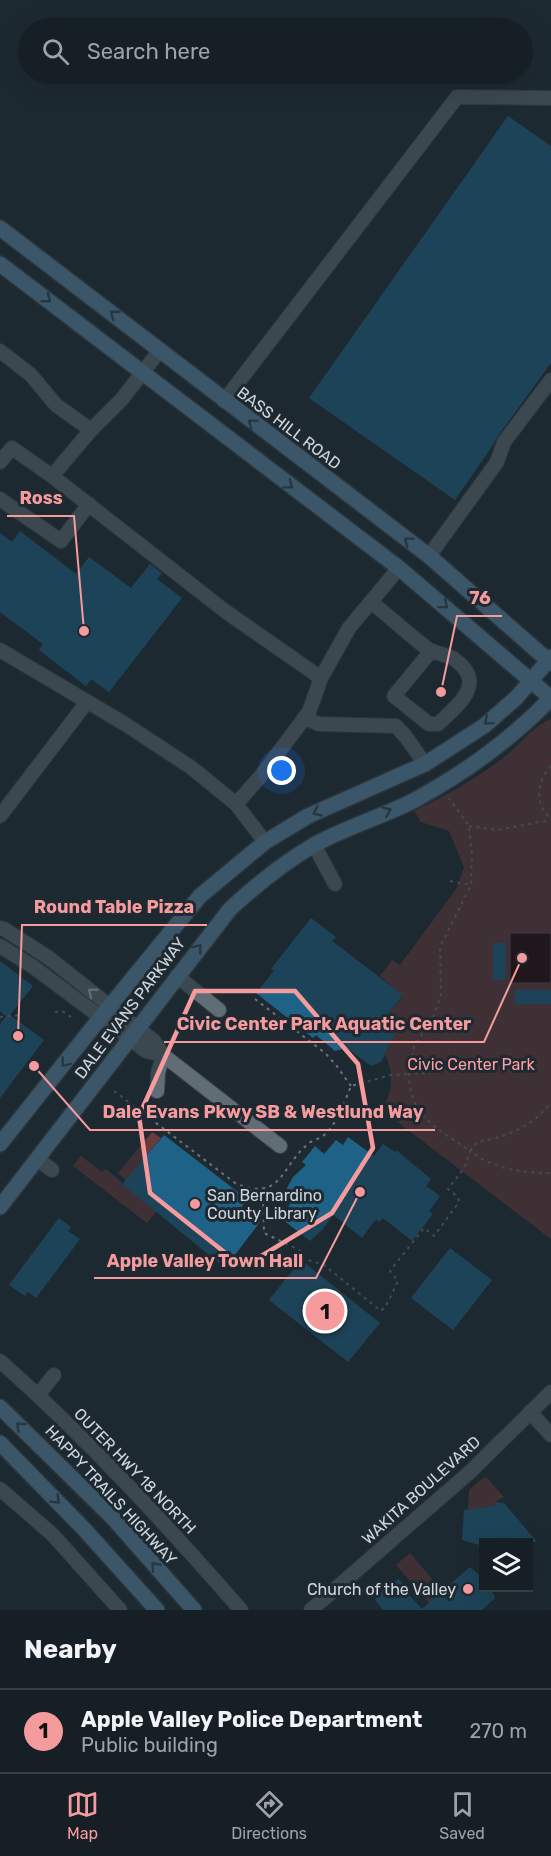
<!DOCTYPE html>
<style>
body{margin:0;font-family:Rubik,sans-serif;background:#1f272d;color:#f1f3f6}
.controls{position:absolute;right:18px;bottom:18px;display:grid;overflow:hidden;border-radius:0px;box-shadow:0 6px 24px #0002}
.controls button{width:54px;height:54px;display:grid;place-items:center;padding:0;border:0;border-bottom:2px solid #353d42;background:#161f25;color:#f1f3f6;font:30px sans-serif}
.you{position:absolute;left:282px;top:771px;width:21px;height:21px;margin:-15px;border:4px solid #fff;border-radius:50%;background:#1a73e8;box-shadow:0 0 0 9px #1a73e833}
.badge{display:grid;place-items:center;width:39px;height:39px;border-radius:50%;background:#f59b9e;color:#111;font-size:20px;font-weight:700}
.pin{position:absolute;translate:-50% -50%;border:3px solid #fff;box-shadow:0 2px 6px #0006}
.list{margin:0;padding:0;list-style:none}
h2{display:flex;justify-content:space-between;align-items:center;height:78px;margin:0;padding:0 24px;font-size:26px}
h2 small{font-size:20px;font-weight:400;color:#9ea2a7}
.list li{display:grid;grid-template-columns:39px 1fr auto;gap:18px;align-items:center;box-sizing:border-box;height:84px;padding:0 24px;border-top:2px solid #353d42}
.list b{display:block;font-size:22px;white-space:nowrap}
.list p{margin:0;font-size:20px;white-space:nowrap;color:#9ea2a7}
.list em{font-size:20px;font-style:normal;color:#9ea2a7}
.icon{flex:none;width:33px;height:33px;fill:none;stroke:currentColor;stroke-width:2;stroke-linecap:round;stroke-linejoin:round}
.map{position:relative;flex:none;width:551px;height:1610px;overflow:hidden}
.search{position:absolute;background:#161f25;box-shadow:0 6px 24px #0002;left:18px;right:18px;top:18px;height:66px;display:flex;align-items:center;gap:15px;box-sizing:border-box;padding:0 21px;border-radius:33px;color:#9ea2a7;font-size:22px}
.sheet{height:162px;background:#161f25}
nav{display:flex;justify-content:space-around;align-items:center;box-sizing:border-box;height:84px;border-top:2px solid #353d42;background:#161f25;font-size:16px;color:#9ea2a7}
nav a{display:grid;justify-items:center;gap:3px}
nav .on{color:#f59b9e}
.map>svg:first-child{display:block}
</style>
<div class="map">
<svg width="551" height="1610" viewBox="0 0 551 1610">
<rect width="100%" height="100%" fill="#1e2931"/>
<g fill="#69393b">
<path d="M 551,719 L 551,1239 L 382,1110 C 392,1094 395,1073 385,1055 L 395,1034 L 381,1022 L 403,996 L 380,976 L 392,960 L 400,965 L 457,888 L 464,867 L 449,831 L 421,822 L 414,811 C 445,796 476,779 503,758 C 519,746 533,726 551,719 Z"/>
<path d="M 152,1132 L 161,1138 L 126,1180 L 118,1173 Z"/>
<path d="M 81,1156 L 102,1172 L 106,1169 L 156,1212 L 147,1223 L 73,1166 Z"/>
<path d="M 483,1478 L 487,1478 L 504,1497 L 495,1502 L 495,1506 L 468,1510 L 469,1490 Z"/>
<path d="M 410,1553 L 442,1591 L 429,1603 L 396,1565 Z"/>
</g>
<rect fill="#250005" stroke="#584045" stroke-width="1.5" x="510" y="933" width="41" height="50"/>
<g fill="#1e6387">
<path d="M 508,116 L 551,146 L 551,363 L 497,437 L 493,445 L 455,500 L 309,398 Z"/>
<path d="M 20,531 L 76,574 L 89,557 L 131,588 L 150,564 L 162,573 L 157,579 L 182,598 L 109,692 L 91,679 L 86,686 L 39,650 L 43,644 L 0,612 L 0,533 L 12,542 Z"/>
<path d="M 311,918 L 336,937 L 332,941 L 403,995 L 381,1022 L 395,1034 L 381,1062 L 371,1066 L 347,1048 L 335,1051 L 316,1035 L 313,1038 L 256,993 L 274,971 L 271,969 Z"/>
<path d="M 493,943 L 506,943 L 505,980 L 493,980 Z"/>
<path d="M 0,961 L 33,986 L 10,1015 L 44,1040 L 0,1098 L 0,1024 L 6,1016 L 0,1011 Z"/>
<rect x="515" y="990" width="36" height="14"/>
<path d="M 164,1135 L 247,1199 L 241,1208 L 260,1222 L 225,1268 L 122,1184 Z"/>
<path d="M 348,1137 L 374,1156 L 383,1144 L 395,1152 L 396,1150 L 431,1179 L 426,1186 L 440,1196 L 429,1211 L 433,1214 L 412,1241 L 383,1218 L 379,1222 L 376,1219 L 362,1238 L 333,1215 L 323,1229 L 310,1241 L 282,1219 L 291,1202 L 284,1196 L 287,1188 L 293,1177 L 306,1165 L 302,1162 L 315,1146 L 324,1154 L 336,1140 L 343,1145 Z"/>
<path d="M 59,1218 L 71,1227 L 68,1231 L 80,1239 L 36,1298 L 28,1292 L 25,1296 L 9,1285 Z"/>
<path d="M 450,1248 L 492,1280 L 453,1330 L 411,1298 Z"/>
<path d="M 301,1260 L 380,1323 L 348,1362 L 269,1300 Z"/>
<path d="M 495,1502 L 504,1503 L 537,1542 L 483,1542 L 483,1546 L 462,1540 L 464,1510 L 495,1506 Z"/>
<path d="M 470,1567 L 483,1578 L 483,1587 L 490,1587 L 495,1598 L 482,1610 L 383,1610 L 375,1600 L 385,1587 L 399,1579 L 410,1593 L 408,1594 L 422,1609 Z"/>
</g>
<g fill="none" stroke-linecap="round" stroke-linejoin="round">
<g stroke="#3b454b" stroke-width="16">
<g id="minor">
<path d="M 160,350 L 122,399 L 91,430 L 52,476 L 225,611 L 321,678"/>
<path d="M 0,351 L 31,375 L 56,405 L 91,430"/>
<path d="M 224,401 L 457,97 L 551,98"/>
<path d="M 0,462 L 12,448 L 52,476"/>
<path d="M 0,499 L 61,541 L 89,504"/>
<path d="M 429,556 L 497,462 L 504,442 L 551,380"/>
<path d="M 371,602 C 390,617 408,634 428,649 C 436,654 446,654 454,659 C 488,683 458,705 438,724 L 429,724 L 394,696 L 431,651"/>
<path d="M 0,650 L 125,724 L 192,768 L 236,804 L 265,842"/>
<path d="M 304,718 L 319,724 L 396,726 L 406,737 L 425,764"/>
<path d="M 236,804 L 260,777 L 309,712 L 321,678 L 349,628 L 399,568"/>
<path d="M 0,816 L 87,702"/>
<path d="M 314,845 L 335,884"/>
<path d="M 0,928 L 4,929 L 49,958 L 154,1041 L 163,1055 L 280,1146"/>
<path d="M 0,946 L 32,966 L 146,1051 L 163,1055"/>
<path d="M 177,976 L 219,1010"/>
<path d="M 157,1091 L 158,1073 L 163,1055"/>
<path d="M 37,1159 L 52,1170"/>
<path d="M 0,1361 C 87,1438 165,1523 241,1610"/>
<path d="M 38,1395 L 54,1375"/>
<path d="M 530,1412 L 551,1435"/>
<path d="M 0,1489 L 53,1535 L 120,1610"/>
<path d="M 311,1610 L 470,1472 L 551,1392"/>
</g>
</g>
<g stroke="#3b454b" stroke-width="18">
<g id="major">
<path d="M 0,228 L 429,556 L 551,663"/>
<path d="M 0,264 L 399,568 L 551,698"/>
<path d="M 0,1144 L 101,1017 L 200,896 L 265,842 L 308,816 L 425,764 L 484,726 L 517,697 L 551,657"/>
<path d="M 0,1207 L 230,909 C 256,885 283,863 314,845 C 346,827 382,817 415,800 C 464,773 512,739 551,698"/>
<path d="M 0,1407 L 113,1518 L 194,1610"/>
<path d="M 0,1443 L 84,1529 L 157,1610"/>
</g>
</g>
<g stroke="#6b747b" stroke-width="2" stroke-dasharray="3 4.5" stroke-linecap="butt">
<path d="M 551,766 C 537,781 534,804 551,819"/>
<path d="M 469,826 L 497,830 L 551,820"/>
<path d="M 450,881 L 471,885"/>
<path d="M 255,999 L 325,1053 L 336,1065 L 351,1086"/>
<path d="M 55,1012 L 62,1011 L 71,1017"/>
<path d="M 0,1017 L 22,1015"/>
<path d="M 425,1073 L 409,1074 C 410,1119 439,1129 470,1151 L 477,1142 C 483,1140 489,1140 496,1138 C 518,1132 536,1121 551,1103"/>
<path d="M 114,1091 L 235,1183 C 282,1203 280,1167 308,1144 C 312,1140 320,1139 324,1135 C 338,1123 344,1103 351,1086 L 391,1075 L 409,1074 L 414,1047 L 434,1015 L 441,995 L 440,947 L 471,885 L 472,855 L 469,826 L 449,798"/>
<path d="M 106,1103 L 108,1105"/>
<path d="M 263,1189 L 264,1233 L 299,1250 L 305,1259 L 324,1265 L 381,1311 C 390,1302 392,1292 398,1281 L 390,1271 L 424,1228 L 434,1236 L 459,1202 L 458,1197 L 448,1189 L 465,1167 L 470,1151 C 492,1169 524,1173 551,1173"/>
</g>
<use href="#minor" stroke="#606d76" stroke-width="14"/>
<use href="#major" stroke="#5f8daa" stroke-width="15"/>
</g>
<defs><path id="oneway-chevron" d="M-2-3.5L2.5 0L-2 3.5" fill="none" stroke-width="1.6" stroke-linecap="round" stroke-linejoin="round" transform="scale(1.5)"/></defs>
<g stroke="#324755">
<use href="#oneway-chevron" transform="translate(47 299) rotate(38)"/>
<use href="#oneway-chevron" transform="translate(114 314) rotate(-142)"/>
<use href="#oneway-chevron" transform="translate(252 423) rotate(-143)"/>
<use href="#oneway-chevron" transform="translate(289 485) rotate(37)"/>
<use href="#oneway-chevron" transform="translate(408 541) rotate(-143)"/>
<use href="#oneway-chevron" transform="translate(444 605) rotate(40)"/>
<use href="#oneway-chevron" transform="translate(488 721) rotate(140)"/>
<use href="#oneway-chevron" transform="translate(387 811) rotate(-23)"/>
<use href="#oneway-chevron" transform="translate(317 812) rotate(155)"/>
<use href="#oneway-chevron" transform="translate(198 948) rotate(-52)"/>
<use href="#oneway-chevron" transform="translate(65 1063) rotate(128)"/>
<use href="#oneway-chevron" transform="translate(20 1426) rotate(-137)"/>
<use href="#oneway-chevron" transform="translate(56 1500) rotate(45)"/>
<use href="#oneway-chevron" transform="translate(155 1566) rotate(-131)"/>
</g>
<use stroke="#b2bcc2" href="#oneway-chevron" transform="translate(92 992) rotate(-142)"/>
<path d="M0 0H551V1610H0ZM 195,991 L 295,991 L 358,1064 L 373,1148 L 332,1213 L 243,1267 L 150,1193 L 139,1116 Z" fill="#1e2931" fill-opacity=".55" fill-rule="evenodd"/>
<path fill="none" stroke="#f59b9e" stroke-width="4.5" stroke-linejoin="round" d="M 195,991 L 295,991 L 358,1064 L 373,1148 L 332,1213 L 243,1267 L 150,1193 L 139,1116 Z"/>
<g fill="#f59b9e" stroke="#1e2931" stroke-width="2">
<circle cx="195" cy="1204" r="6"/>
<circle cx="468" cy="1589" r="6"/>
</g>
<g text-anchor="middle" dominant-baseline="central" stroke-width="6" stroke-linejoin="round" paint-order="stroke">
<g font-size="16" fill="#ced6db" stroke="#1e2931">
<text transform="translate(289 428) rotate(37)">BASS HILL ROAD</text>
<text transform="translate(130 1008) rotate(-53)">DALE EVANS PARKWAY</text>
<text transform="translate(135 1471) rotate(46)">OUTER HWY 18 NORTH</text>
<text transform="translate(421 1490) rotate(-42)">WAKITA BOULEVARD</text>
<text transform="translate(111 1495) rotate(47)">HAPPY TRAILS HIGHWAY</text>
</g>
<g font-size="16" fill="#fe9fa3" stroke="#1e2931">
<text x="471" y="1064">Civic Center Park</text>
</g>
<g font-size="16" fill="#ced6db" stroke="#1e2931" text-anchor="start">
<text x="207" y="1195">San Bernardino<tspan x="207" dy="18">County Library</tspan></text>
<text x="456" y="1589" text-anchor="end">Church of the Valley</text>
</g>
</g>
<path fill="none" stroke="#f59b9e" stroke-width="2" d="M84 631L74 516H7M441 692L457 616H502M18 1036L22 925H207M522 958L484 1042H164M34 1066L90 1130H435M360 1192L316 1278H94"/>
<g fill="#f59b9e" stroke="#1e2931" stroke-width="2">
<circle cx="84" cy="631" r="6"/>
<circle cx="441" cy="692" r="6"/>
<circle cx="18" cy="1036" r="6"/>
<circle cx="522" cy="958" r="6"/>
<circle cx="34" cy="1066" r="6"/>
<circle cx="360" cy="1192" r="6"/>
</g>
<g font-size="18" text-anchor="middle" font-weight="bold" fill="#f59b9e" stroke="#1e2931" stroke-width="6" stroke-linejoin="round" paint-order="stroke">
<text x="41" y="504">Ross</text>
<text x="480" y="604">76</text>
<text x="114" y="913">Round Table Pizza</text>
<text x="324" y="1030">Civic Center Park Aquatic Center</text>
<text x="263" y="1118">Dale Evans Pkwy SB &amp; Westlund Way</text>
<text x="205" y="1267">Apple Valley Town Hall</text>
</g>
</svg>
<div class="controls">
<button><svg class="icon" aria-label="layers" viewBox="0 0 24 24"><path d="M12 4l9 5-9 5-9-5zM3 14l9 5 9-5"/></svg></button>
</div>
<div class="you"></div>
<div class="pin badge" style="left:325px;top:1311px">1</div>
<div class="search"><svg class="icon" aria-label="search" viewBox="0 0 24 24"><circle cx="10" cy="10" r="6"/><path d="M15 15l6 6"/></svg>Search here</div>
</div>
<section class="sheet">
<h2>Nearby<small></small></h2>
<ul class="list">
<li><span class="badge">1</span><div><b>Apple Valley Police Department</b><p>Public building</p></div><em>270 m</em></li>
</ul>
</section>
<nav>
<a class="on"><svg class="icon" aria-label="map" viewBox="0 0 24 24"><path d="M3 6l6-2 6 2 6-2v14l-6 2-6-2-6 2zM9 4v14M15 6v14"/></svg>Map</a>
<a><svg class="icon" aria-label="directions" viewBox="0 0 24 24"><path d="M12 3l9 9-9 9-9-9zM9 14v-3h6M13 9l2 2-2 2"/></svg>Directions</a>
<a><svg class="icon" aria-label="saved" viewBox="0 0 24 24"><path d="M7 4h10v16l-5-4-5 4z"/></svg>Saved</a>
</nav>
